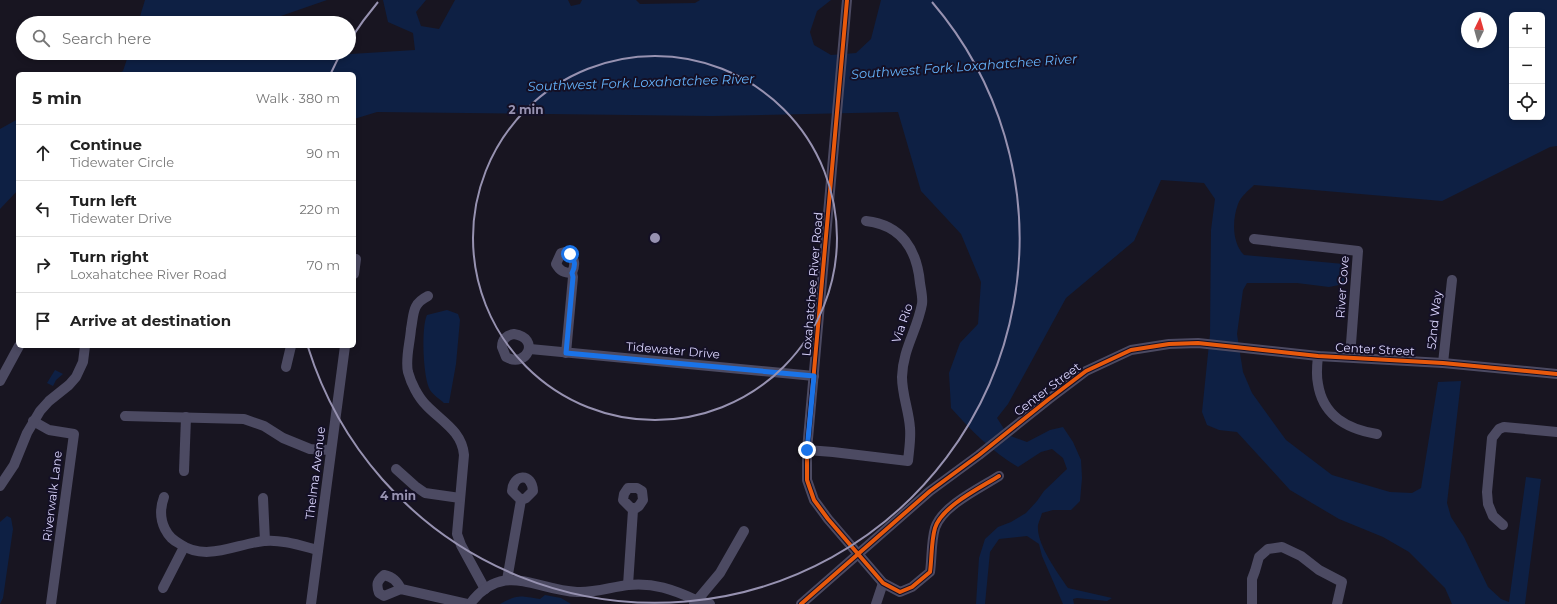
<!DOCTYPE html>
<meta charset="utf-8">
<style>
body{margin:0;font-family:Montserrat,sans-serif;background:#f2f2f2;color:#222}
.controls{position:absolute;right:12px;top:12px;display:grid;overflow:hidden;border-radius:6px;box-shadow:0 2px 6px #0003}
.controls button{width:36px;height:36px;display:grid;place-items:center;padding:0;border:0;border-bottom:1px solid #e0e0e0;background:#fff;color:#222;font:20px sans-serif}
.compass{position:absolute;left:1461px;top:12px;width:36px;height:36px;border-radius:50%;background:#fff;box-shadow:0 2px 6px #0003;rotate:5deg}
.stop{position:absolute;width:12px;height:12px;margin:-9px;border:3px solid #1a73e8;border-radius:50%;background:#fff}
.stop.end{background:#1a73e8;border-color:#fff;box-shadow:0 1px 4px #0008}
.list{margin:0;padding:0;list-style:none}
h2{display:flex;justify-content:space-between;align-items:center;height:52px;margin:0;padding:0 16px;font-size:17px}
h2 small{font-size:13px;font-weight:400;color:#767676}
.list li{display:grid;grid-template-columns:26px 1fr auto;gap:12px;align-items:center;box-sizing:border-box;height:56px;padding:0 16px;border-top:1px solid #e0e0e0}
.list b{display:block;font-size:15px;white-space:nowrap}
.list p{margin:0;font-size:13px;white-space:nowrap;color:#767676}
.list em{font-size:13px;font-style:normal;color:#767676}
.icon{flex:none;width:22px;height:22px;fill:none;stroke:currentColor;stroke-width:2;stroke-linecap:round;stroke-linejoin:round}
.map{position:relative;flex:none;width:1557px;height:604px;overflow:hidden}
.search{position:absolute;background:#fff;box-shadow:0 2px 6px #0003;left:16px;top:16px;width:340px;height:44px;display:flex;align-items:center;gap:10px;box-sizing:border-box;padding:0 14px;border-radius:22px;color:#767676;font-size:15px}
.panel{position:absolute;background:#fff;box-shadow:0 2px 6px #0003;left:16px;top:72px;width:340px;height:276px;border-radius:6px}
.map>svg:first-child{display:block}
</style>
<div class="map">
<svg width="1557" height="604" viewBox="0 0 1557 604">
<rect width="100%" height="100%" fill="#181521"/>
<g fill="#0e2044" fill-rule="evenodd">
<path d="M 145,0 L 327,0 L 278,17 L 279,23 L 138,23 Z"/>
<path d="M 383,0 L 426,0 L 416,12 L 421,26 L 439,29 L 455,0 L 568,0 L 571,6 L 580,4 L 582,0 L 636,0 L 640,4 L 695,3 L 700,0 L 831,0 L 817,11 L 810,32 L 814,45 L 831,55 L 856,53 L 871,39 L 881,0 L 1557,0 L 1557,146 L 1550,147 L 1442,201 L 1254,185 C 1249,190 1241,196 1238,204 C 1232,220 1232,243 1244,255 L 1344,264 L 1344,284 L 1329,287 L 1297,283 L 1247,283 L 1243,290 L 1237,334 L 1243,372 L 1252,393 L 1286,440 L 1332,475 L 1390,492 L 1412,493 L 1421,488 L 1438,382 L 1461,381 L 1447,503 L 1451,517 L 1464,537 L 1488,587 L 1501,599 L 1509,602 L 1526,477 L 1541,479 L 1525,604 L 1452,604 L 1445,588 L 1409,552 L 1383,537 L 1339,519 L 1290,490 L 1237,432 L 1219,430 L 1207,425 L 1202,412 L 1210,334 L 1211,230 L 1215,199 L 1204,183 L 1161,180 L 1134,241 L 1066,298 L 1008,404 L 997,418 L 1008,435 L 1027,442 L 1050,430 L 1063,427 L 1073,442 L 1081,460 L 1082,478 L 1080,501 L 1071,510 L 1053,510 L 1042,513 C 1041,517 1039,521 1038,525 C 1036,544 1058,573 1068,588 L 1112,598 L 1107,601 L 1077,598 L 1073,599 L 1074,604 L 1063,604 L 1042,556 L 1039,544 L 1027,536 L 999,539 L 990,552 L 985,604 L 976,604 L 979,558 L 985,539 L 998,527 L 1011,522 L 1026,513 L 1037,501 L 1044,491 L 1067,469 L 1063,458 L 1052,449 L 1041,452 L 1018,467 C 992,452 971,430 951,408 L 949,373 L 960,343 L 978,324 L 981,282 L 961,234 L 921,191 L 898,112 L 712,116 L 377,112 L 354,119 L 354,74 L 117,74 L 123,71 L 129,53 L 285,53 L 286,58 L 415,50 L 413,33 L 388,22 ZM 1512,15 L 1542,15 L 1542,117 L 1512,117 ZM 1467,18 L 1491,18 L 1491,42 L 1467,42 Z"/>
<path d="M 18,119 L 18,190 L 0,209 L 0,129 Z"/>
<path d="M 447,310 L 458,314 L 460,320 L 456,364 L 449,403 L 444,403 C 440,399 433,395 430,390 C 423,378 421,327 427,315 Z"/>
<path d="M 55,370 L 63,374 L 56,380 L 53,386 L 47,383 Z"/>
<path d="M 7,516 L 11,518 L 13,529 L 3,598 L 0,604 L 0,522 Z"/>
<path d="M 545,595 L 561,598 L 571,604 L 500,604 C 519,594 519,596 540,599 Z"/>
</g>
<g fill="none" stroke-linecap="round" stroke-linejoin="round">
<g stroke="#4c4a62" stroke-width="10">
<path d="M 847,0 L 807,450 L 807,480 L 814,500 L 828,519 L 883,583 L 900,592 L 912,587 L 930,572 C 932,558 931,542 935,528 C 942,506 980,488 999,476"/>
<path d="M 1254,239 L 1358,251 L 1350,357"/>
<path d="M 565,252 C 575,256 576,264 572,273 C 564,273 560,271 556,264 L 561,253 Z"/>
<path d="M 354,259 L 356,259 L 354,274"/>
<path d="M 428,296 C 412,304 414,313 411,329 C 410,343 405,359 408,372 C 411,383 418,397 426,405 C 441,421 462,431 464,455 L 457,534 L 461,545 L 485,589"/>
<path d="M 514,334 C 541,338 527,369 506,357 L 502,347 C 502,339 507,335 514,334 Z"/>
<path d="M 530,349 L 814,376"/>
<path d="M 566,353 L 573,277 L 572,273"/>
<path d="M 1318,356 C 1317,365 1316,375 1318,384 C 1323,416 1347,429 1377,434"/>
<path d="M 1443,363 L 1452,280"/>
<path d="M 286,367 L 291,346"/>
<path d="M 0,381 L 19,346"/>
<path d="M 125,416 L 244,419 L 264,426 L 283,438 L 310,449 L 331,450"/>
<path d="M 33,421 L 49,430 L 74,434 L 51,604"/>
<path d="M 807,450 L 833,452 L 908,461 C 909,450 911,439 910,428 C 909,411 902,395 902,377 C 903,348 917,331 922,304 C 923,298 921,290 920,283 C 917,250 902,225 866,221"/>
<path d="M 396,469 L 415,486 L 425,493 L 460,498"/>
<path d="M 184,471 L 186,417"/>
<path d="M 0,486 L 14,465 L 27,433 L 40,411 L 49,401 L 69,385 L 76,377 L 83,362 L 85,346"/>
<path d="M 164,497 C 160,508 160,519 165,529 C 169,537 173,540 180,544 C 206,562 236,544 264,541 C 281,539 302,546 318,550"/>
<path d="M 263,498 L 265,541"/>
<path d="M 1503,525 L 1493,516 L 1488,504 L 1487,492 L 1492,438 L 1499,429 L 1504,427 L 1557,432"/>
<path d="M 507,580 L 521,500 L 526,498 L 533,491 C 532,472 513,474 512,491 L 521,500"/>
<path d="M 628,585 L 633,510 L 639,506 L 643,500 L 642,491 L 637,488 L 628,488 L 624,494 L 623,500 L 633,510"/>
<path d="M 163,588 L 184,547"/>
<path d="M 401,589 C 397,581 393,577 384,575 C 377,581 376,584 379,593 L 384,596 L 401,589 L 467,604"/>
<path d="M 311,604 L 345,346"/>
<path d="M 470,604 C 503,560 535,590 577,592 C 594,593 611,587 628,585 C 653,582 674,590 696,600 C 700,602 706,602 710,604"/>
<path d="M 694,604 L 720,573 L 744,531"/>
<path d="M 801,604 L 930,491 L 979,455 L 1049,399 L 1086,371 L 1131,350 L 1169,344 L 1198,343 L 1318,356 L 1443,363 L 1557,374"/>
<path d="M 876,604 L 883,583"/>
<path d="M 1252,604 L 1252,579 L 1255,571 L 1259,557 L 1268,549 L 1282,547 L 1301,556 L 1319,570 L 1342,582 L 1337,604"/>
</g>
<g stroke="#141026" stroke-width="6">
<g id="cycleway">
<path d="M 847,0 L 807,450 L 807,480 L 814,500 L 828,519 L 883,583 L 900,592 L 912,587 L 930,572 C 932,558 931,542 935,528 C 942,506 980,488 999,476"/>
<path d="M 801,604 L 930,491 L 979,455 L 1049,399 L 1086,371 L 1131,350 L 1169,344 L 1198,343 L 1318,356 L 1443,363 L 1557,374"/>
</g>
</g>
<use href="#cycleway" stroke="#e8590c" stroke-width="4"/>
</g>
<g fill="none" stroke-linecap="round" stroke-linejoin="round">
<path stroke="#1a73e8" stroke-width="5" d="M 570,254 C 575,260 576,265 572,273 L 573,277 L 566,353 L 814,376 L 807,450"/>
</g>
<g fill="none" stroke="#9792b1" stroke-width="2">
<circle cx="655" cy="238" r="182"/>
<path d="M331 73A364 364 0 0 1 341 53M350 40A364 364 0 0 1 378 2M932 2A364 364 0 1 1 308 347"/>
</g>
<g text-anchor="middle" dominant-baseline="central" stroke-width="4" stroke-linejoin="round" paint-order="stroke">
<g font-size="12" fill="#dbd5fe" stroke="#141026">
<text transform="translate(812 284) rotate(-85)">Loxahatchee River Road</text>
<text transform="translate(1342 287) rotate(-86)">River Cove</text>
<text transform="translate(1434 320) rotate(-84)">52nd Way</text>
<text transform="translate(902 323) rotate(-71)">Via Rio</text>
<text transform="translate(1375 349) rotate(3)">Center Street</text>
<text transform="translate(673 350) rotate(5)">Tidewater Drive</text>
<text transform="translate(1047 389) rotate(-37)">Center Street</text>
<text transform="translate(315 473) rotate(-83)">Thelma Avenue</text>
<text transform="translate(52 496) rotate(-83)">Riverwalk Lane</text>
</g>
<g font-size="13" font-style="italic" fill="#65b3fc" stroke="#141026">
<text transform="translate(964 66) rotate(-4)">Southwest Fork Loxahatchee River</text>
<text transform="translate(641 82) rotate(-2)">Southwest Fork Loxahatchee River</text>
</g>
</g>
<circle cx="655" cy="238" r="6" fill="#9792b1" stroke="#141026" stroke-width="2"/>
<g font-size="12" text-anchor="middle" font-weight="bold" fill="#9792b1" stroke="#141026" stroke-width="4" stroke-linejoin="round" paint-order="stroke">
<text x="526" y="114">2 min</text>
<text x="398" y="500">4 min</text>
</g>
</svg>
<div class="controls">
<button>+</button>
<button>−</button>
<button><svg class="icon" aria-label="locate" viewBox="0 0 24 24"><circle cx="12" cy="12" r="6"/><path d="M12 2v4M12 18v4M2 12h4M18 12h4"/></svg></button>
</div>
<svg class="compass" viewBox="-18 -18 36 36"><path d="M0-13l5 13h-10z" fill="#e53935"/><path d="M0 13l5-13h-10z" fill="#767676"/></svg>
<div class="stop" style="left:570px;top:254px"></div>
<div class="stop end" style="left:807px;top:450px"></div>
<div class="search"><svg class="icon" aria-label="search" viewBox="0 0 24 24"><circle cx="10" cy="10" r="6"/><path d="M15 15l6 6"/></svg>Search here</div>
<section class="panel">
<h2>5 min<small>Walk · 380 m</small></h2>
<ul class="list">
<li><svg class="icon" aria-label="ahead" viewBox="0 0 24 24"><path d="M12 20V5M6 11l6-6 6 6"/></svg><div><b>Continue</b><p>Tidewater Circle</p></div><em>90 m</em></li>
<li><svg class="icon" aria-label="left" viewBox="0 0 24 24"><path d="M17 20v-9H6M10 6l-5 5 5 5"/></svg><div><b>Turn left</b><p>Tidewater Drive</p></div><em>220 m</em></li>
<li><svg class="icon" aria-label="right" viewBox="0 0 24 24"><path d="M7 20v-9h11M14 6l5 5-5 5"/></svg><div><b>Turn right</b><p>Loxahatchee River Road</p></div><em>70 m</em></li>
<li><svg class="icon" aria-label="arrive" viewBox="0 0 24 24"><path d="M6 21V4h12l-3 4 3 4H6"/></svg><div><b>Arrive at destination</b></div></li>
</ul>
</section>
</div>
